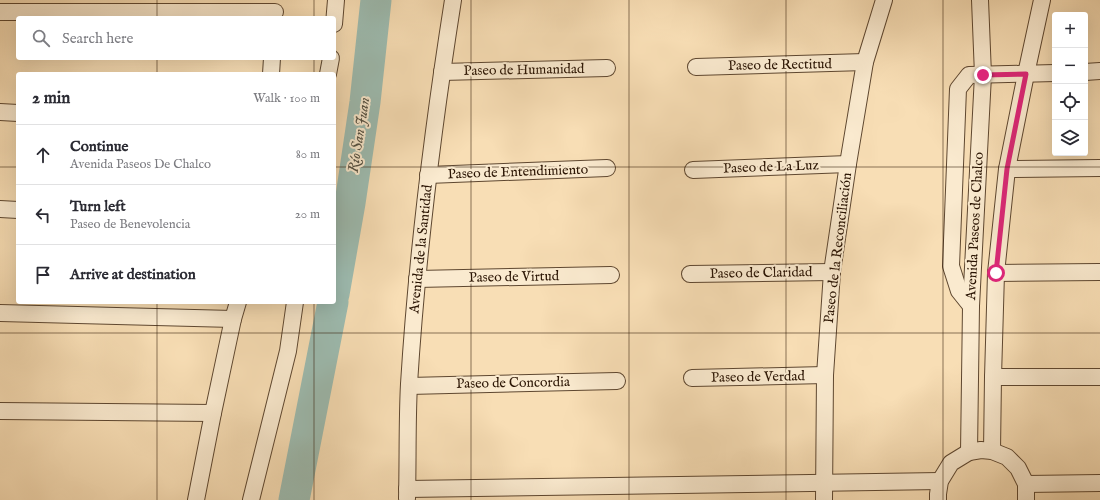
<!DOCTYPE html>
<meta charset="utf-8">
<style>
body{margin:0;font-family:"IM FELL English",serif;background:#f2f2f3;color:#2b2b33}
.controls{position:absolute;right:12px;top:12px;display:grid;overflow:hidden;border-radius:4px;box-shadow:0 4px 16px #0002}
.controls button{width:36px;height:36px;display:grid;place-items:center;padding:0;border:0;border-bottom:1px solid #e1e1e2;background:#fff;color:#2b2b33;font:20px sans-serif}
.stop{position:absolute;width:12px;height:12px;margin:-9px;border:3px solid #db2777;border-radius:50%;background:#fff}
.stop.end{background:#db2777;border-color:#fff;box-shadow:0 1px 4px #0008}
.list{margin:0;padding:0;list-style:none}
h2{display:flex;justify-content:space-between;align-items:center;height:52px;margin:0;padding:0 16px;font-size:17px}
h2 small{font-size:13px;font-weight:400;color:#7c7c81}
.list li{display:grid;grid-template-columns:26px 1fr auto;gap:12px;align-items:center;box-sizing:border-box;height:60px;padding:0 16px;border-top:1px solid #e1e1e2}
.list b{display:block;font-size:15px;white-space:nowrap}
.list p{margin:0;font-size:13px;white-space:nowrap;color:#7c7c81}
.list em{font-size:13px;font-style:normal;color:#7c7c81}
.icon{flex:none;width:22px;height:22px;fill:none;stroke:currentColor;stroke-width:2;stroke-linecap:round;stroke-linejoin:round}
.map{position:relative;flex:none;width:1100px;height:500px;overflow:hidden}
.search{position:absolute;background:#fff;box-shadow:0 4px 16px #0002;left:16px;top:16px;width:320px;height:44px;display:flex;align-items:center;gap:10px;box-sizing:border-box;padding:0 14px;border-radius:4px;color:#7c7c81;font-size:15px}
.panel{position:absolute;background:#fff;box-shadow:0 4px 16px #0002;left:16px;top:72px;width:320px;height:232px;border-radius:4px}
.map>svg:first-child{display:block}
</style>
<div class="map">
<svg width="1100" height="500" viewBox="0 0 1100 500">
<rect width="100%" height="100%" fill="#f8deb5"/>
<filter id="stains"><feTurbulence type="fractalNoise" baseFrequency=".005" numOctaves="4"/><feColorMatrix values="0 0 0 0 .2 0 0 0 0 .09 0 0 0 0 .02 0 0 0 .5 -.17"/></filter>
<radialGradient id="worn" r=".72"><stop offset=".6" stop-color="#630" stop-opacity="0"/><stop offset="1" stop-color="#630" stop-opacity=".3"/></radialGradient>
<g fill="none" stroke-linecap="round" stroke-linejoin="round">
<g stroke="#9dbcb1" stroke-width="31">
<path d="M 334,294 L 350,203 L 365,102 L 376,0"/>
<path d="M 294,500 L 333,302"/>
</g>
<g stroke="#5e4730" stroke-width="18">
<g id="minor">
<path d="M 0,12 L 275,12"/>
<path d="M 334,24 L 336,0"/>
<path d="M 696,67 L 865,62"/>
<path d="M 442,72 L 607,68"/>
<path d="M 1085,72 L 1100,71"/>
<path d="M 271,74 L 272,58"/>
<path d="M 328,74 L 331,58"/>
<path d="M 0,112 L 18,113"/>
<path d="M 1007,169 L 1100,168"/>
<path d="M 693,170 L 848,164"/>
<path d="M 428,175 L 607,168"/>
<path d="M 0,209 L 18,210"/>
<path d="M 996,273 L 1100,272"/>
<path d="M 690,274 L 832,272"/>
<path d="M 417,279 L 611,275"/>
<path d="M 971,306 L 959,291 L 951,266 L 958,89 L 969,75 L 1055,73"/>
<path d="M 0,313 L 233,319"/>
<path d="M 993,377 L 1100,377"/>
<path d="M 692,378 L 825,375"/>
<path d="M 409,386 L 617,381"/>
<path d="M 0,411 L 213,413"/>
<path d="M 992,451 L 993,377 L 996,273 L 1007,169 L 1026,74 L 1042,0"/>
<path d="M 969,452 L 971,306 L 983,75 L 980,0"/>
<path d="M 1026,484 L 1100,483"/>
<path d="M 407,489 L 940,481"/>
<path d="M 407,498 C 408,460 407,422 409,384 C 417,255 433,127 453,0"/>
<path d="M 196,500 L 213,413 L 233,319 L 238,302"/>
<path d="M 251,500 L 288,351 L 295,302"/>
<path d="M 824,500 L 825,375 L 832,272 L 848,164 L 865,62 L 884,0"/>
<path d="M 938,500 L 938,494 L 940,481 L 951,463 L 969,452 L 981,450 L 992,451 L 1007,457 L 1018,468 L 1026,484 L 1026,500"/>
</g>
</g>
<use href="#minor" stroke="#faeacf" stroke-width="16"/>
</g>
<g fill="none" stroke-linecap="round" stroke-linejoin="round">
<path stroke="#db2777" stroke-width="5" d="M 983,75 L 1026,74 L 1007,169 L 996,273"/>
</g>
<path fill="none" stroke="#2b1504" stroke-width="1" stroke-opacity="0.55" d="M 157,0 L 157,18M 314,0 L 314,18M 471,0 L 471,500M 629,0 L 629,500M 786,0 L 786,500M 943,0 L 943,500M 157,58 L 157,74M 314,58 L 314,74M 0,167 L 18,167M 334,167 L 1100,167M 157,302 L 157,500M 314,302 L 314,500M 0,333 L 1100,333"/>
<g text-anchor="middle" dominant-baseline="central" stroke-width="4" stroke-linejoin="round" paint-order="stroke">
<g font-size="14" fill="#2b1504" stroke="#faeacf">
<text transform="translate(780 65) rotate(-1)">Paseo de Rectitud</text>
<text transform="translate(524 70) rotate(-1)">Paseo de Humanidad</text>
<text transform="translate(771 167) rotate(-2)">Paseo de La Luz</text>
<text transform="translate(518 172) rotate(-2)">Paseo de Entendimiento</text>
<text transform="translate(975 226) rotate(-87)">Avenida Paseos de Chalco</text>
<text transform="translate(838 248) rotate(-83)">Paseo de la Reconciliación</text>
<text transform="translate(421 249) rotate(-84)">Avenida de la Santidad</text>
<text transform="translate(761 273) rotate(-1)">Paseo de Claridad</text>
<text transform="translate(514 277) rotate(-1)">Paseo de Virtud</text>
<text transform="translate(758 377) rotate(-1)">Paseo de Verdad</text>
<text transform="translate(513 383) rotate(-1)">Paseo de Concordia</text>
</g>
<g font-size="15" font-style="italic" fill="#534f41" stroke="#faeacf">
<text transform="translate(359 135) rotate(-81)">Río San Juan</text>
</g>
</g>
<rect width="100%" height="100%" filter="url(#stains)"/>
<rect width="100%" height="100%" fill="url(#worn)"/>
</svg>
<div class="controls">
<button>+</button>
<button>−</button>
<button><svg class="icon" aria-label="locate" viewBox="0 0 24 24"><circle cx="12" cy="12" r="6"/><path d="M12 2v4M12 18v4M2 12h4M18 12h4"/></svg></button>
<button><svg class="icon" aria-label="layers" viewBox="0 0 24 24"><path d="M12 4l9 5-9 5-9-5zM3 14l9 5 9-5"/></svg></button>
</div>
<div class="stop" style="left:996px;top:273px"></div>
<div class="stop end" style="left:983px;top:75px"></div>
<div class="search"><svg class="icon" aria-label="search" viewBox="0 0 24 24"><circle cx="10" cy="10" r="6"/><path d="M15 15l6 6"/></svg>Search here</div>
<section class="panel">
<h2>2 min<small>Walk · 100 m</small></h2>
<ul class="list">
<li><svg class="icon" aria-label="ahead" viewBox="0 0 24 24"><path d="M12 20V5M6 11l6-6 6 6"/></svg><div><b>Continue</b><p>Avenida Paseos De Chalco</p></div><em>80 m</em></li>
<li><svg class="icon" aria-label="left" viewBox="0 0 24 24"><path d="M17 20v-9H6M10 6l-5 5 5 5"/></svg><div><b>Turn left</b><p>Paseo de Benevolencia</p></div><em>20 m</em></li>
<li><svg class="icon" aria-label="arrive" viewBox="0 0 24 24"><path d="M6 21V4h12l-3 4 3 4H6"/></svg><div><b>Arrive at destination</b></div></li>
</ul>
</section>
</div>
